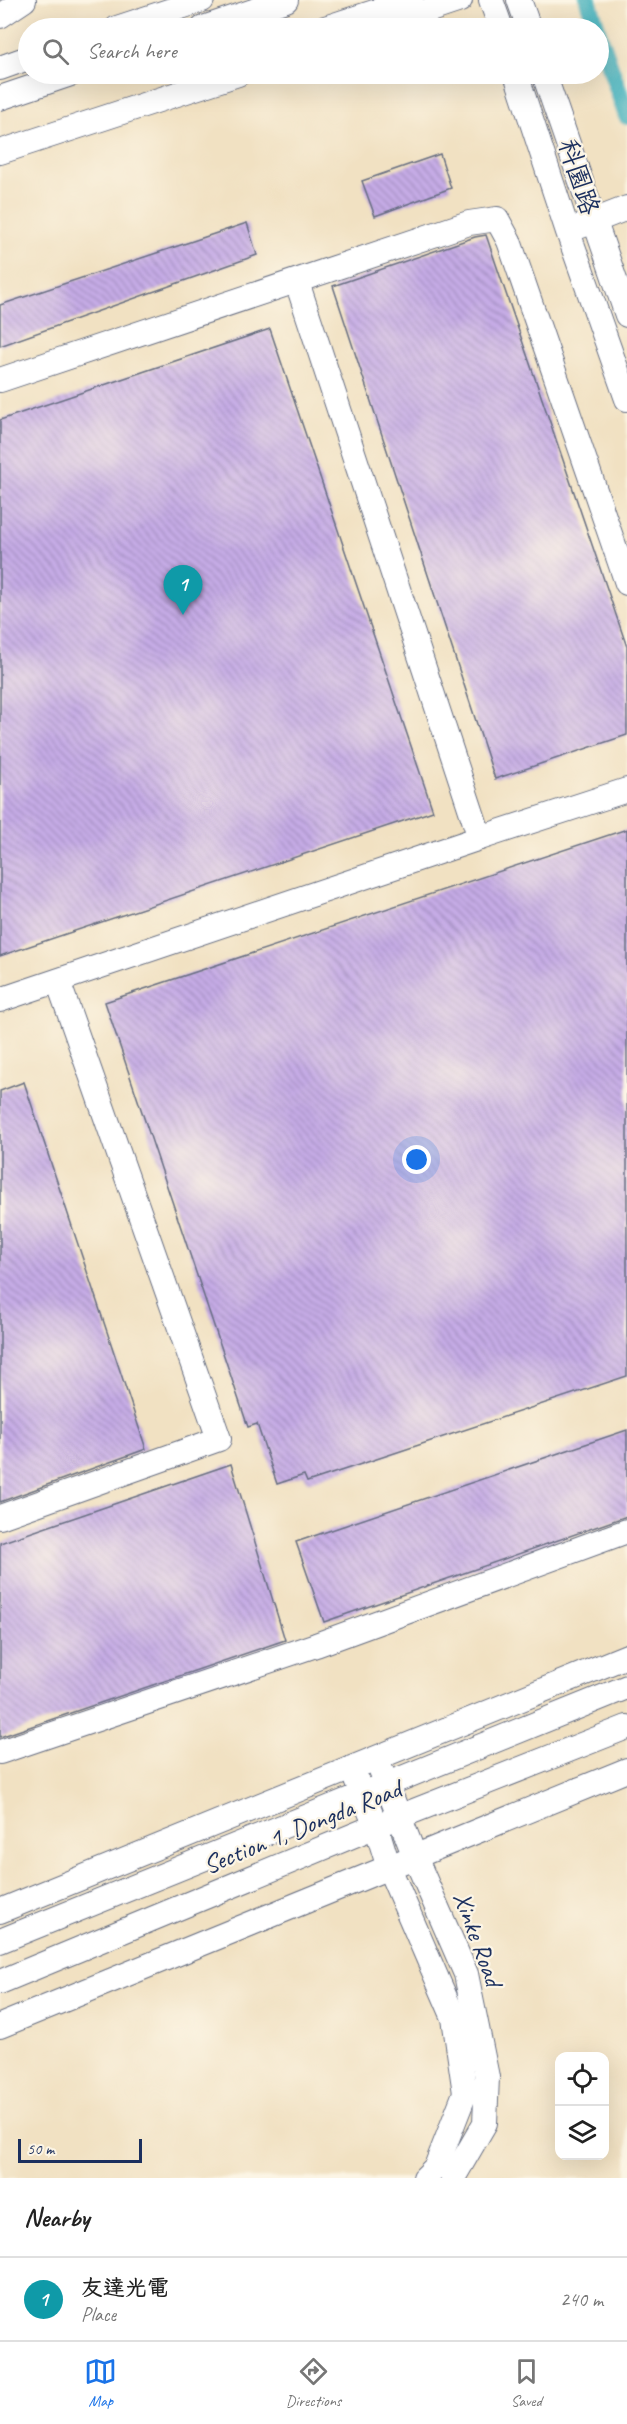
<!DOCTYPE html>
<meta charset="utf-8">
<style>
body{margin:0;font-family:Caveat,"LXGW WenKai TC",sans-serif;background:#f6f6f6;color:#222}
.controls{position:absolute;right:18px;bottom:18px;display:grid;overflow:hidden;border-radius:12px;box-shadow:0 6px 24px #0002}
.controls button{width:54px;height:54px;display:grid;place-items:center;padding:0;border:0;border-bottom:2px solid #e0e0e0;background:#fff;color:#222;font:30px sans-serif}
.scale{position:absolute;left:18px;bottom:15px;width:124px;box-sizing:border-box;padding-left:6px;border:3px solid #1b2f5e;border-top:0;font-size:16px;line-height:21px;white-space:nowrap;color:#1b2f5e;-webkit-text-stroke:4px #fcf5e5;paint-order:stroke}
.you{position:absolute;left:417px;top:1160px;width:21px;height:21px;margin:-15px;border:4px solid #fff;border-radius:50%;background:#1a73e8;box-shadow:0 0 0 9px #1a73e833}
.badge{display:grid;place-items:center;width:39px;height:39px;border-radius:50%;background:#1a73e8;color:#fff;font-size:20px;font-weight:700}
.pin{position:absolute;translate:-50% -50px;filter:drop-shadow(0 2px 3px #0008)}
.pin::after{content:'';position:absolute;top:32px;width:21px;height:18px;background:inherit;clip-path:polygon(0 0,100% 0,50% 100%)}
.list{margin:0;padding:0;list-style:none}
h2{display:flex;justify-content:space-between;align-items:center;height:78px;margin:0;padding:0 24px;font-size:26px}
h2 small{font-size:20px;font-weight:400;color:#767676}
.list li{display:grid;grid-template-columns:39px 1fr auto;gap:18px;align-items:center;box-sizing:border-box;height:84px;padding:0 24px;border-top:2px solid #e0e0e0}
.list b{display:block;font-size:22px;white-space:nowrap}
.list p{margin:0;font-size:20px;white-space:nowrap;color:#767676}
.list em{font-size:20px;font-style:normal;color:#767676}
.icon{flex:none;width:33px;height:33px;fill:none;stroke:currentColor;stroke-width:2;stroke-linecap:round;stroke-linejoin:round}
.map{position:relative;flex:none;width:627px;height:2178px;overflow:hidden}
.search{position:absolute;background:#fff;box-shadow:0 6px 24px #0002;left:18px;right:18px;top:18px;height:66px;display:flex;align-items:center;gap:15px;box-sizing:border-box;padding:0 21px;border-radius:33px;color:#767676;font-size:22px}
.sheet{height:162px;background:#fff}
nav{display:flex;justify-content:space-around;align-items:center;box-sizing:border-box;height:84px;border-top:2px solid #e0e0e0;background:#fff;font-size:16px;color:#767676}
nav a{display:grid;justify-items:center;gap:3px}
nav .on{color:#1a73e8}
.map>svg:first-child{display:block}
</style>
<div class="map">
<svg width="627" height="2178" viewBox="0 0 627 2178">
<defs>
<pattern id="building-back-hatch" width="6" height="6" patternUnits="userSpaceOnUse" patternTransform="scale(1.5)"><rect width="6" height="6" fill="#c6ace6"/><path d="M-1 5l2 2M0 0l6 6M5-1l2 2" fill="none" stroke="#a08cbe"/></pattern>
</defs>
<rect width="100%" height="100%" fill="#fcf5e5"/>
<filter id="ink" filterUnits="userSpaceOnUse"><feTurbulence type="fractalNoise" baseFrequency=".0167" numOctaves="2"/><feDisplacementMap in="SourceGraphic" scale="12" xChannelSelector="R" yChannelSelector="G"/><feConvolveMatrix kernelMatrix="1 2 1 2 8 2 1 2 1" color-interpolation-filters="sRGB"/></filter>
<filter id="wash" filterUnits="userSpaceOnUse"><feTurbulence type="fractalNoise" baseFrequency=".008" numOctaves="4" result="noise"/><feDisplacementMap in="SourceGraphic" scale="24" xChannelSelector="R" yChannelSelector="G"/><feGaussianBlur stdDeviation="1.35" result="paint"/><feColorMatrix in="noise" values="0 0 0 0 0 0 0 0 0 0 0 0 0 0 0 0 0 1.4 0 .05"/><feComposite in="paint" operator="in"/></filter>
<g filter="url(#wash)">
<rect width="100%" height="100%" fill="#f1e1c2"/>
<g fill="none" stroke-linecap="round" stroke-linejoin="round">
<g stroke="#40afbb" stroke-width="18">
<path d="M 588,0 L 597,28"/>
<path d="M 598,32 L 627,116"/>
</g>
</g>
<g id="blocks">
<g fill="url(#building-back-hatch)">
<path d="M 440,154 L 451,188 L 375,216 L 362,181 Z"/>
<path d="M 247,223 L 257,255 L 0,346 L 0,305 Z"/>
<path d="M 486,235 L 627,647 L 627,735 L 495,779 L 333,286 L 475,237 Z"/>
<path d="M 270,329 L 433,811 L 0,956 L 0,420 Z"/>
<path d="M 627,829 L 627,1376 L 307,1482 L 304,1475 L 277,1484 L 257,1424 L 248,1427 L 105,1002 Z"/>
<path d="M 24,1082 L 146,1449 L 0,1502 L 0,1091 Z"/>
<path d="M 627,1430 L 627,1516 L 324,1622 L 296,1542 Z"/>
<path d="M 231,1464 L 285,1640 L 0,1737 L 0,1543 Z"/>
</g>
</g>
</g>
<g filter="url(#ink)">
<use href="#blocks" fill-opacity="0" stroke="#666d81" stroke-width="1.5"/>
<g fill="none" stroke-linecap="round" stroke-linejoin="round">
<g stroke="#666d81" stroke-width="26">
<g id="minor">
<path d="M 491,0 L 501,28"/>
<path d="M 519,0 L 529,28"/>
<path d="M 0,16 L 24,0"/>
<path d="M 391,23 L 460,0"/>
<path d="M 117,28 L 202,0"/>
<path d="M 203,28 L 286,0"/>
<path d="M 325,28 L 411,0"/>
<path d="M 0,68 L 28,58"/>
<path d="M 516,74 L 568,232 L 627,399"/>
<path d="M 544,74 L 627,315"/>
<path d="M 0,98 L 71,74"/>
<path d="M 0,152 L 238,74"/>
<path d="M 581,226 L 627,208"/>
<path d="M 297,282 L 480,838 L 627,790"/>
<path d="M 0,380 L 469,223 L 497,219 L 509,241 L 627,583"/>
<path d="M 0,1000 L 480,838"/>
<path d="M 0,1517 L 219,1439 L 58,981"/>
<path d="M 0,1752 L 316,1645 L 627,1531"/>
<path d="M 381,1770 L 415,1857 L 466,1974 L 487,2077 L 485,2123 L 453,2178"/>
<path d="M 356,1779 L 376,1826 L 389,1868 L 454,2018 L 465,2093 L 436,2167 L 425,2178"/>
<path d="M 0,1911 L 627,1656"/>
<path d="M 0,1941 L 627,1687"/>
<path d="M 0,1982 L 376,1826 L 627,1727"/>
<path d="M 0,2026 L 627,1770"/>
</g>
</g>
<use href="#minor" stroke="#fff" stroke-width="24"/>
</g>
</g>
<g text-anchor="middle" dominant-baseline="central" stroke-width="4.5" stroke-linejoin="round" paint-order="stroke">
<g font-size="26" fill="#1b2f5e" stroke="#fcf5e5">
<text transform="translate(579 177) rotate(72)">科園路</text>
<text transform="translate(302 1827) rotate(-22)">Section 1, Dongda Road</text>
<text transform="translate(478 1939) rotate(70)">Xinke Road</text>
</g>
</g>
</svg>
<div class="controls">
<button><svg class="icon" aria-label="locate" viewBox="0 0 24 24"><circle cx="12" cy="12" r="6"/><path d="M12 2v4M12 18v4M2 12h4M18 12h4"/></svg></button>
<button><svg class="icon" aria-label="layers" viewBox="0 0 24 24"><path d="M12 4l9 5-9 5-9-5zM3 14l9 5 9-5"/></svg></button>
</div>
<div class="scale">50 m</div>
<div class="you"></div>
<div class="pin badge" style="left:183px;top:615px;background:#0f9aa8">1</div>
<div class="search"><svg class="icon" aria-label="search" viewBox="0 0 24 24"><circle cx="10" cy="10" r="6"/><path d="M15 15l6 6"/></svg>Search here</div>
</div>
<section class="sheet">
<h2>Nearby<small></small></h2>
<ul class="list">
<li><span class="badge" style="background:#0f9aa8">1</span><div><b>友達光電</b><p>Place</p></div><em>240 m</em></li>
</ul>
</section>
<nav>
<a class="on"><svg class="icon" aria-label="map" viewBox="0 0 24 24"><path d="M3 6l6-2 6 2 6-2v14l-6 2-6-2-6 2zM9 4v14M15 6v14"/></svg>Map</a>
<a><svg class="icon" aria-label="directions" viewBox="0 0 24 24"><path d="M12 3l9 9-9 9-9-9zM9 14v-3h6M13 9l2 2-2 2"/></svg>Directions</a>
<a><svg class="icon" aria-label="saved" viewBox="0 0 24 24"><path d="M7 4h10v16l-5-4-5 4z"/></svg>Saved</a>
</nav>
